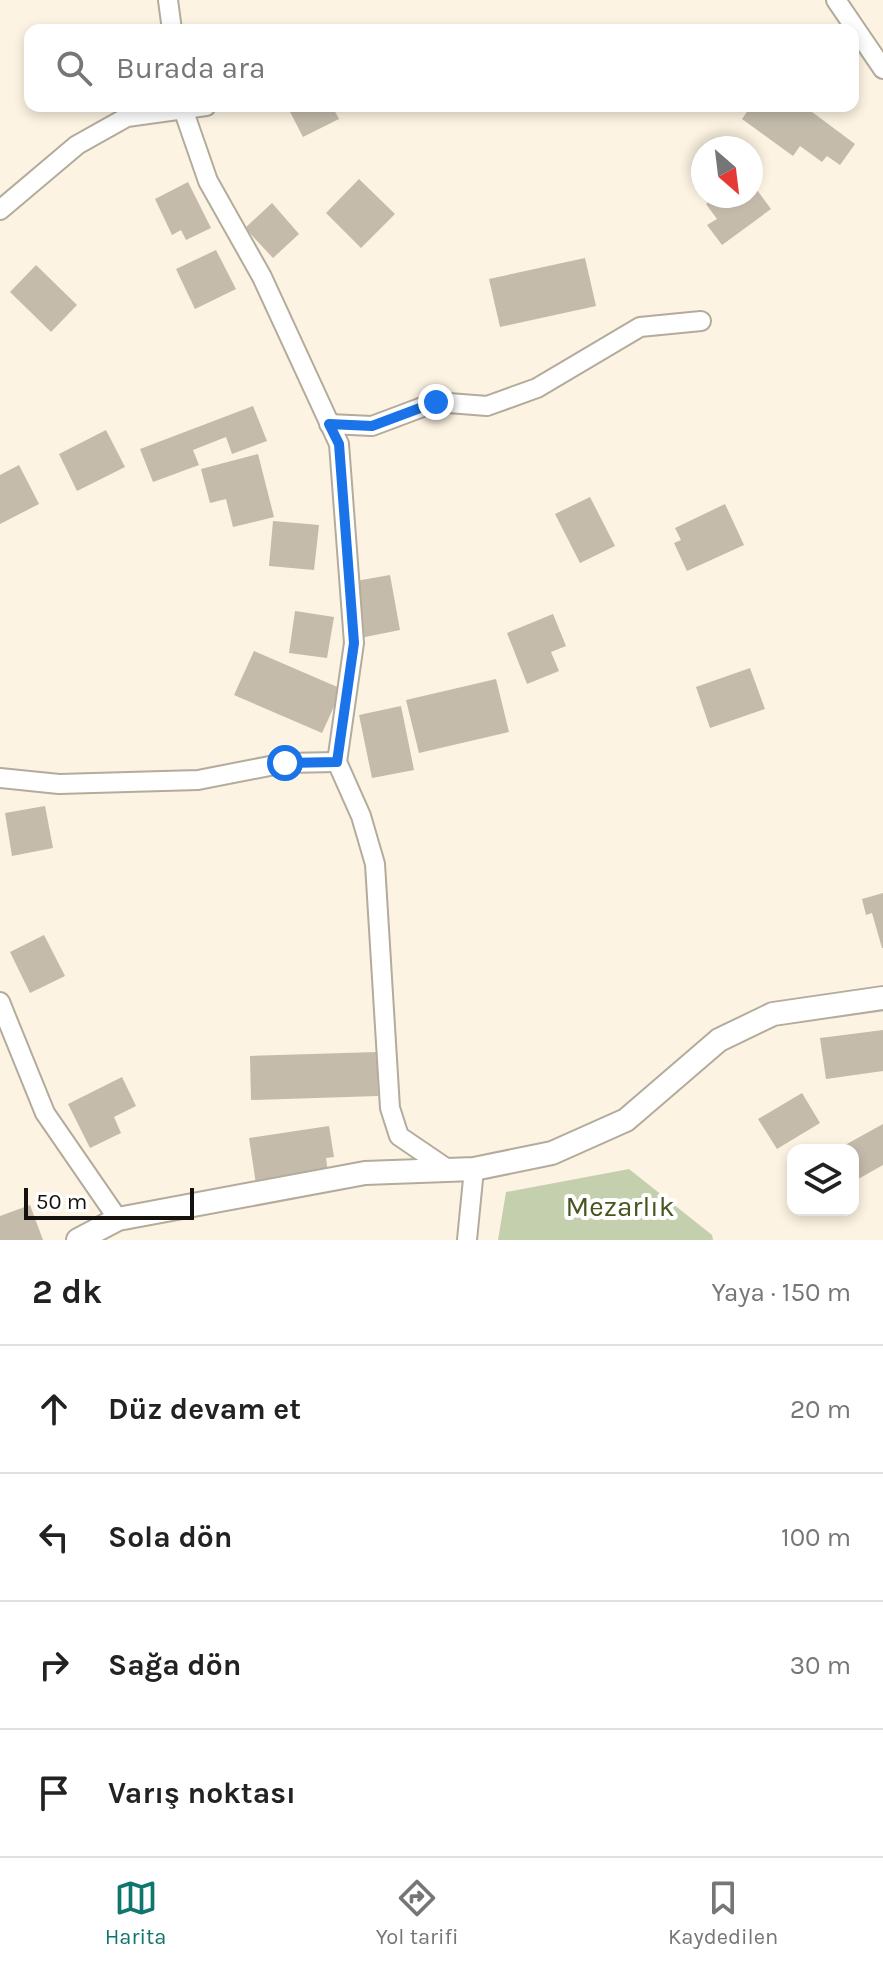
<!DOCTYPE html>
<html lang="tr">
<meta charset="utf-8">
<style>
body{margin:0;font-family:Karla,sans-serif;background:#f6f6f6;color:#222}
.controls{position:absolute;right:24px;bottom:24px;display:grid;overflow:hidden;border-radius:16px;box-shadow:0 4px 12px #0003}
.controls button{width:72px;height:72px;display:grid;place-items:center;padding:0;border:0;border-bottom:2px solid #e0e0e0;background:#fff;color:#222;font:40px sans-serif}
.compass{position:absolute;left:691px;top:136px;width:72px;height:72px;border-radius:50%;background:#fff;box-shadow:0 4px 12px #0003;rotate:152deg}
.scale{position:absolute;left:24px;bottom:20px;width:170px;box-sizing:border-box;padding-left:8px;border:4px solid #15120d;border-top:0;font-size:22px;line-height:28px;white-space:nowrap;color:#15120d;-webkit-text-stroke:6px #fff;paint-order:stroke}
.stop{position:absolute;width:24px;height:24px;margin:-18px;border:6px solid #1a73e8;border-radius:50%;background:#fff}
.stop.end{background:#1a73e8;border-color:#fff;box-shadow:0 2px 8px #0008}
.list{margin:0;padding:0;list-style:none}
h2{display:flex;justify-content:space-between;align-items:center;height:104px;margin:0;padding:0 32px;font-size:34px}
h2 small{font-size:26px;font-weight:400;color:#767676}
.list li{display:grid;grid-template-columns:52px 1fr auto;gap:24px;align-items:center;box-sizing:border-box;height:128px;padding:0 32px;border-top:2px solid #e0e0e0}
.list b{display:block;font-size:30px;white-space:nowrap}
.list em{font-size:26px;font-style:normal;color:#767676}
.icon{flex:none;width:44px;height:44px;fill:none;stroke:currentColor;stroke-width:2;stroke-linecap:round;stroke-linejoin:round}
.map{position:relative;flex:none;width:883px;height:1240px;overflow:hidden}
.search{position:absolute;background:#fff;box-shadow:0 4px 12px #0003;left:24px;right:24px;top:24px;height:88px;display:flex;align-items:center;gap:20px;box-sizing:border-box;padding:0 28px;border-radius:16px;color:#767676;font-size:30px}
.sheet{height:616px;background:#fff}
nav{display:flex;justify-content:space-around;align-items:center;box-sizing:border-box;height:112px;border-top:2px solid #e0e0e0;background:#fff;font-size:22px;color:#767676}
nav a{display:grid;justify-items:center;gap:4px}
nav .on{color:#0f766e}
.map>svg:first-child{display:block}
</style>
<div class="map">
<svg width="883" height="1240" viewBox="0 0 883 1240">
<rect width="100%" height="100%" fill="#fcf3e2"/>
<path fill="#c4cfae" d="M 629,1169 L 712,1235 L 713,1240 L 498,1240 L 506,1192 Z"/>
<g fill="#c4bbab">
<path d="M 287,106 L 332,106 L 339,119 L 303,137 Z"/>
<path d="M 751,106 L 804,106 L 855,144 L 840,165 L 827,156 L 822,162 L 800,146 L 793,156 L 742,119 Z"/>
<path d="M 359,179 L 395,214 L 361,248 L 326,213 Z"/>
<path d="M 188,182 L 211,228 L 186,240 L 181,230 L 172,235 L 155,199 Z"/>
<path d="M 751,182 L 771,209 L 722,245 L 707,225 L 717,219 L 706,204 L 717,196 L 751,196 Z"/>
<path d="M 272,203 L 299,234 L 273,258 L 245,228 Z"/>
<path d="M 216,250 L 236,289 L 195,309 L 176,269 Z"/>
<path d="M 585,258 L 596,306 L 500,327 L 489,279 Z"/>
<path d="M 36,265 L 77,305 L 51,332 L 10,292 Z"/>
<path d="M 253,406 L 267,441 L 232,454 L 226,437 L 193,450 L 199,465 L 153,482 L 140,449 Z"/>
<path d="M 106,430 L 125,467 L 77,491 L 59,454 Z"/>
<path d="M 258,454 L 274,517 L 233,527 L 226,499 L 210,503 L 201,469 Z"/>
<path d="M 19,465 L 39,504 L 0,524 L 0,475 Z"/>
<path d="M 590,497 L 615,546 L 580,563 L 555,514 Z"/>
<path d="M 725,504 L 744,545 L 687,571 L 674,543 L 681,540 L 675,528 Z"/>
<path d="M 273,521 L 319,525 L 314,570 L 269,566 Z"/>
<path d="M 390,575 L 400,630 L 360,638 L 350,582 Z"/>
<path d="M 295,611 L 334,617 L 327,658 L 289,653 Z"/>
<path d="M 553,614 L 566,646 L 551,652 L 559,671 L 527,684 L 507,633 Z"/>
<path d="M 254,651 L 342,689 L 322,733 L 234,695 Z"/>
<path d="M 750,668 L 765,709 L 710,728 L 696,687 Z"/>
<path d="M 496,679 L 509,732 L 419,753 L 406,700 Z"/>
<path d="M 401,706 L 414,770 L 372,778 L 359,715 Z"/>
<path d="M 45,806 L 53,848 L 12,856 L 5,813 Z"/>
<path d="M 883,893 L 883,948 L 882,948 L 872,913 L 866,915 L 862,899 Z"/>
<path d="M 44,935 L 65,976 L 30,993 L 10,952 Z"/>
<path d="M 883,1030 L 883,1071 L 826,1079 L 820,1038 Z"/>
<path d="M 377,1052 L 378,1096 L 251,1100 L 250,1056 Z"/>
<path d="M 122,1077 L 136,1106 L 114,1117 L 121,1133 L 90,1148 L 68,1104 Z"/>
<path d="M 802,1093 L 820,1123 L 777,1149 L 758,1119 Z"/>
<path d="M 883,1124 L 883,1165 L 853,1182 L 853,1150 L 836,1150 Z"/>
<path d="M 329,1126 L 334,1157 L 326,1158 L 328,1173 L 256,1184 L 249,1138 Z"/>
<path d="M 30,1205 L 43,1240 L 0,1240 L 0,1216 Z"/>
</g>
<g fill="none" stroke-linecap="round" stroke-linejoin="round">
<g stroke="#b3ab9b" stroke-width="22">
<g id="minor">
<path d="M 168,0 L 172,30"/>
<path d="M 836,0 L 883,69"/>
<path d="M 182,106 L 208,181 L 262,277 L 339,444 L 354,643 L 337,762 L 361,816 L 375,864 L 390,1108 L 399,1136 L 449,1170"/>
<path d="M 0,210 L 77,145 L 127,117 L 206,106"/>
<path d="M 329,424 L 372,426 L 436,402 L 487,406 L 537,388 L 640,327 L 701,321"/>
<path d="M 0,778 L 59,784 L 198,780 L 285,763 L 337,762"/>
<path d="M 0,1002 L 45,1113 L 118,1219"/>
<path d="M 467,1240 L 474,1169"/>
</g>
</g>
<g stroke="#b3ab9b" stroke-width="26">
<path id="tertiary" d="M 78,1240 L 118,1219 L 365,1173 L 474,1169 L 552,1153 L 626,1120 L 719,1040 L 773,1014 L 883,998"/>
</g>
<use href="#minor" stroke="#fff" stroke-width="18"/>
<use href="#tertiary" stroke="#fff" stroke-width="22"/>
</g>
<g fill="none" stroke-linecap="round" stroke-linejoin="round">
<path stroke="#1a73e8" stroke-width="10" d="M 285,763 L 337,762 L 354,643 L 339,444 L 329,424 L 372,426 L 436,402"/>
</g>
<g text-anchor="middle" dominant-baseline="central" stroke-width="8" stroke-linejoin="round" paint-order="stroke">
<g font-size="28" fill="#47551f" stroke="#fff">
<text x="620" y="1206">Mezarlık</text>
</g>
</g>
</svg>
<div class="controls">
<button><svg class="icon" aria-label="layers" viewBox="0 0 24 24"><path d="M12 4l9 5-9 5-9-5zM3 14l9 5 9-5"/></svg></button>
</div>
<svg class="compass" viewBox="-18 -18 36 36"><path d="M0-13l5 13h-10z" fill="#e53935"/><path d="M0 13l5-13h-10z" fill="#767676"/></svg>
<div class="scale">50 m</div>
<div class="stop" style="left:285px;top:763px"></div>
<div class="stop end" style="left:436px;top:402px"></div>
<div class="search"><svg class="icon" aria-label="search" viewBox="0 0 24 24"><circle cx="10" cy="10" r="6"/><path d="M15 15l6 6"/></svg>Burada ara</div>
</div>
<section class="sheet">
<h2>2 dk<small>Yaya · 150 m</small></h2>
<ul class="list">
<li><svg class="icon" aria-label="ahead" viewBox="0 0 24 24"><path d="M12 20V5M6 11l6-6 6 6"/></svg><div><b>Düz devam et</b></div><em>20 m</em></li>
<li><svg class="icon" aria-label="left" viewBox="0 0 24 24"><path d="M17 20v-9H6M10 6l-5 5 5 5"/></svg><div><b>Sola dön</b></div><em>100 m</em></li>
<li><svg class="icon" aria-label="right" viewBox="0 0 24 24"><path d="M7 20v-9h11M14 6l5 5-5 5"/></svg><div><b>Sağa dön</b></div><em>30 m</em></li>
<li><svg class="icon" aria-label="arrive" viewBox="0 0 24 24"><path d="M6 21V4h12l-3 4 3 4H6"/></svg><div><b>Varış noktası</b></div></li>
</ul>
</section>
<nav>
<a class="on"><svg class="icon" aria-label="map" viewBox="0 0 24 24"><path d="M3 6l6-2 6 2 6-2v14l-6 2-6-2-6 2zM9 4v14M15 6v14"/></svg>Harita</a>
<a><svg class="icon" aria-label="directions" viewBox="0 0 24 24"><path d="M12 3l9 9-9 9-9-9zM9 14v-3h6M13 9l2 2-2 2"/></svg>Yol tarifi</a>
<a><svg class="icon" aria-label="saved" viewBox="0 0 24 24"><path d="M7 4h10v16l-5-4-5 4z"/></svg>Kaydedilen</a>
</nav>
